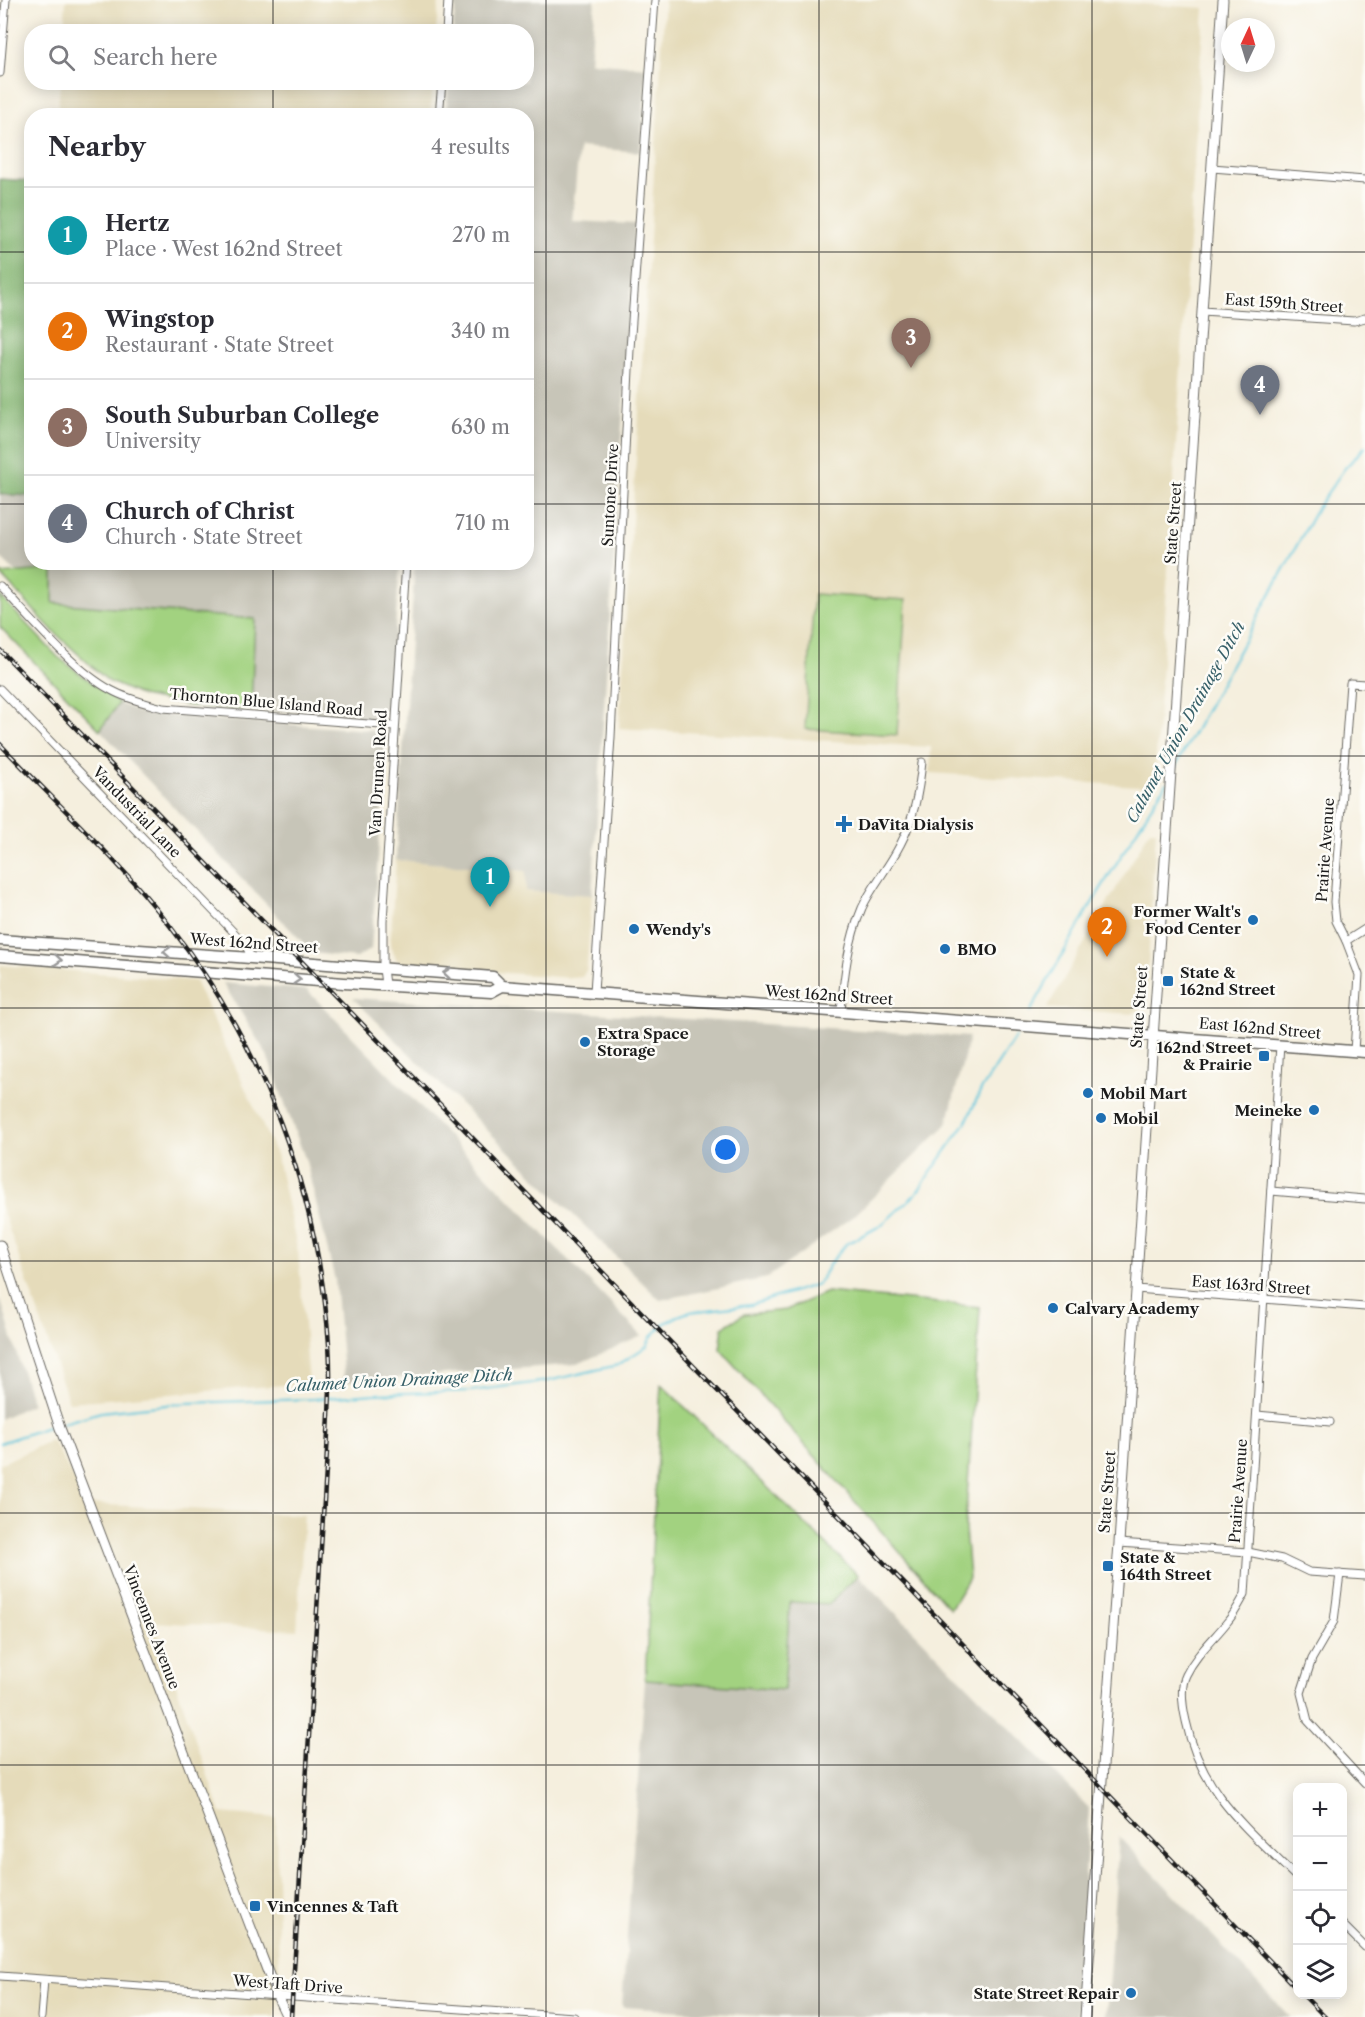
<!DOCTYPE html>
<meta charset="utf-8">
<style>
body{margin:0;font-family:"Libre Caslon Text",serif;background:#f2f2f3;color:#2b2b33}
.controls{position:absolute;right:18px;bottom:18px;display:grid;overflow:hidden;border-radius:12px;box-shadow:0 3px 15px #0003}
.controls button{width:54px;height:54px;display:grid;place-items:center;padding:0;border:0;border-bottom:2px solid #e1e1e2;background:#fff;color:#2b2b33;font:30px sans-serif}
.compass{position:absolute;left:1221px;top:18px;width:54px;height:54px;border-radius:50%;background:#fff;box-shadow:0 3px 15px #0003;rotate:4deg}
.you{position:absolute;left:726px;top:1150px;width:21px;height:21px;margin:-15px;border:4px solid #fff;border-radius:50%;background:#1a73e8;box-shadow:0 0 0 9px #1a73e833}
.badge{display:grid;place-items:center;width:39px;height:39px;border-radius:50%;background:#d93025;color:#fff;font-size:20px;font-weight:700}
.pin{position:absolute;translate:-50% -50px;filter:drop-shadow(0 2px 3px #0008)}
.pin::after{content:'';position:absolute;top:32px;width:21px;height:18px;background:inherit;clip-path:polygon(0 0,100% 0,50% 100%)}
.list{margin:0;padding:0;list-style:none}
h2{display:flex;justify-content:space-between;align-items:center;height:78px;margin:0;padding:0 24px;font-size:26px}
h2 small{font-size:20px;font-weight:400;color:#7c7c81}
.list li{display:grid;grid-template-columns:39px 1fr auto;gap:18px;align-items:center;box-sizing:border-box;height:96px;padding:0 24px;border-top:2px solid #e1e1e2}
.list b{display:block;font-size:22px;white-space:nowrap}
.list p{margin:0;font-size:20px;white-space:nowrap;color:#7c7c81}
.list em{font-size:20px;font-style:normal;color:#7c7c81}
.icon{flex:none;width:33px;height:33px;fill:none;stroke:currentColor;stroke-width:2;stroke-linecap:round;stroke-linejoin:round}
.map{position:relative;flex:none;width:1365px;height:2017px;overflow:hidden}
.search{position:absolute;background:#fff;box-shadow:0 3px 15px #0003;left:24px;top:24px;width:510px;height:66px;display:flex;align-items:center;gap:15px;box-sizing:border-box;padding:0 21px;border-radius:24px;color:#7c7c81;font-size:22px}
.panel{position:absolute;background:#fff;box-shadow:0 3px 15px #0003;left:24px;top:108px;width:510px;height:462px;border-radius:24px}
.map>svg:first-child{display:block}
</style>
<div class="map">
<svg width="1365" height="2017" viewBox="0 0 1365 2017">
<rect width="100%" height="100%" fill="#fdfcf7"/>
<filter id="ink" filterUnits="userSpaceOnUse"><feTurbulence type="fractalNoise" baseFrequency=".0167" numOctaves="2"/><feDisplacementMap in="SourceGraphic" scale="12" xChannelSelector="R" yChannelSelector="G"/><feConvolveMatrix kernelMatrix="1 2 1 2 8 2 1 2 1" color-interpolation-filters="sRGB"/></filter>
<filter id="wash" filterUnits="userSpaceOnUse"><feTurbulence type="fractalNoise" baseFrequency=".008" numOctaves="4" result="noise"/><feDisplacementMap in="SourceGraphic" scale="24" xChannelSelector="R" yChannelSelector="G"/><feGaussianBlur stdDeviation="1.35" result="paint"/><feColorMatrix in="noise" values="0 0 0 0 0 0 0 0 0 0 0 0 0 0 0 0 0 1.4 0 .05"/><feComposite in="paint" operator="in"/></filter>
<g filter="url(#wash)">
<rect width="100%" height="100%" fill="#f5efde"/>
<g fill="#e5dbba">
<path d="M 66,0 L 439,0 L 436,31 L 64,31 Z"/>
<path d="M 665,0 L 1082,0 L 1204,8 L 1154,787 L 930,773 L 931,747 L 619,728 Z"/>
<path d="M 60,83 L 60,82 L 433,83 L 430,115 L 58,115 Z"/>
<path d="M 1150,830 L 1156,830 L 1147,983 L 1144,998 L 1140,1009 L 1132,1014 L 1047,1008 Z"/>
<path d="M 396,860 L 526,871 L 526,891 L 592,895 L 587,969 L 582,977 L 571,978 L 407,965 L 397,960 L 390,946 Z"/>
<path d="M 0,965 L 195,981 L 276,1154 L 298,1252 L 309,1383 L 69,1402 L 0,1203 Z"/>
<path d="M 52,1440 L 89,1504 L 304,1515 L 297,1630 L 154,1622 L 221,1813 L 276,1818 L 279,1982 L 276,2017 L 0,2017 L 0,1464 Z"/>
</g>
<g fill="#c7c5b8">
<path d="M 456,0 L 595,0 L 590,62 L 647,67 L 640,152 L 579,147 L 572,221 L 635,224 L 592,895 L 526,891 L 526,871 L 396,860 L 415,563 L 526,562 L 526,116 L 446,115 L 449,83 L 526,82 L 526,32 L 453,31 Z"/>
<path d="M 0,494 L 31,496 L 32,562 L 400,563 L 389,707 L 383,715 L 375,719 L 251,710 L 255,619 L 53,603 L 53,569 L 16,572 L 0,557 Z"/>
<path d="M 119,703 L 138,712 L 205,719 L 371,730 L 382,737 L 386,750 L 371,949 L 356,958 L 313,953 L 100,730 Z"/>
<path d="M 223,983 L 307,990 L 642,1336 L 577,1364 L 344,1382 L 335,1280 L 306,1161 L 267,1055 Z"/>
<path d="M 353,998 L 969,1037 L 947,1124 L 856,1214 L 767,1278 L 660,1300 Z"/>
<path d="M 0,1298 L 32,1404 L 0,1419 Z"/>
<path d="M 858,1575 L 1089,1808 L 1077,2017 L 777,2017 L 622,2007 L 645,1680 L 784,1690 L 790,1602 L 829,1604 Z"/>
<path d="M 1119,1837 L 1290,2017 L 1106,2017 Z"/>
</g>
<g fill="#a2d280" stroke="#5f774e" stroke-width="1.5">
<path d="M 53,569 L 53,603 L 255,619 L 251,710 L 190,706 L 142,696 L 108,681 L 54,632 L 0,574 Z"/>
<path d="M 814,594 L 906,600 L 897,735 L 805,729 Z"/>
<path d="M 0,596 L 58,657 L 119,703 L 100,730 L 0,627 Z"/>
<path d="M 827,1292 L 980,1307 L 965,1528 L 969,1578 L 950,1609 L 720,1349 L 723,1327 L 744,1314 L 786,1310 Z"/>
<path d="M 661,1384 L 858,1575 L 829,1604 L 790,1602 L 784,1690 L 645,1680 Z"/>
</g>
<path fill="#81b46e" stroke="#4e6845" stroke-width="1.5" d="M 0,179 L 31,181 L 31,496 L 0,494 Z"/>
<g fill="none" stroke-linecap="round" stroke-linejoin="round">
<g stroke="#60c6dd" stroke-width="2">
<path d="M 1175,767 L 1319,505 L 1345,468 L 1365,447"/>
<path d="M 1030,1012 L 1089,908 L 1166,783"/>
<path d="M 63,1423 L 101,1412 L 185,1403 L 312,1399 L 375,1394 L 471,1391 L 548,1381 L 618,1365 L 647,1346 L 651,1337 L 665,1323 L 678,1316 L 689,1312 L 751,1305 L 818,1284 L 831,1262 L 846,1244 L 880,1226 L 916,1194 L 966,1122 L 982,1088 L 1016,1036"/>
<path d="M 0,1443 L 57,1424"/>
</g>
</g>
</g>
<g filter="url(#ink)">
<g fill="none" stroke-linecap="round" stroke-linejoin="round">
<g stroke="#686660" stroke-width="9">
<g id="street">
<path d="M 446,32 L 448,0"/>
<path d="M 0,73 L 6,0"/>
<path d="M 439,116 L 442,82"/>
<path d="M 1212,168 L 1365,180"/>
<path d="M 1202,311 L 1354,321 L 1365,318"/>
<path d="M 0,586 C 31,618 72,669 111,690 C 127,699 145,703 163,708 L 394,726"/>
<path d="M 0,689 L 246,945 L 251,958"/>
<path d="M 1346,941 L 1365,929"/>
<path d="M 385,985 L 383,968 L 383,921 L 406,562"/>
<path d="M 594,992 L 611,737 L 630,349 L 655,0"/>
<path d="M 841,1011 C 844,976 848,941 862,908 C 872,886 889,867 900,845 C 914,819 919,791 922,762"/>
<path d="M 1280,1045 L 1245,1594 C 1240,1603 1235,1613 1228,1621 C 1214,1639 1196,1654 1186,1675 C 1180,1687 1183,1708 1186,1721 C 1201,1794 1247,1828 1298,1879"/>
<path d="M 1354,1051 L 1359,975 L 1346,941 L 1336,921 L 1334,902 L 1350,683 L 1365,684"/>
<path d="M 1271,1191 L 1365,1199"/>
<path d="M 1136,1289 L 1365,1307"/>
<path d="M 1257,1415 L 1330,1422"/>
<path d="M 1119,1543 L 1248,1552 L 1282,1559 L 1309,1572 L 1365,1576"/>
<path d="M 1340,1574 L 1334,1621 L 1312,1659 L 1301,1693 L 1308,1721 L 1365,1783"/>
<path d="M 1342,1924 L 1365,1947"/>
<path d="M 0,1976 L 574,2017"/>
<path d="M 41,2017 L 44,1980"/>
</g>
</g>
<g stroke="#686660" stroke-width="11">
<g id="secondary">
<path d="M 0,1245 L 60,1428 L 277,1996 L 287,2017"/>
<path d="M 1085,2017 L 1119,1543 L 1223,0"/>
</g>
</g>
<g stroke="#686660" stroke-width="13">
<g id="primary">
<path d="M 0,940 L 251,958 L 493,977 L 502,986"/>
<path d="M 0,956 L 344,983 L 491,992 L 502,986 L 1365,1052"/>
</g>
</g>
<use href="#street" stroke="#fff" stroke-width="7"/>
<use href="#secondary" stroke="#fff" stroke-width="9"/>
<use href="#primary" stroke="#fff" stroke-width="10"/>
<g stroke="#1c1c1c" stroke-width="4.5">
<g id="rail">
<path d="M 0,650 L 1298,1990"/>
<path d="M 0,744 C 57,804 120,861 170,926 C 264,1047 318,1192 329,1344 C 332,1386 328,1428 326,1470 L 291,2017"/>
<path d="M 1302,1994 L 1325,2017"/>
</g>
</g>
<use href="#rail" stroke="#fdfcf7" stroke-width="2" stroke-dasharray="7" stroke-linecap="butt"/>
</g>
<defs><path id="oneway-chevron" d="M-2-3.5L2.5 0L-2 3.5" fill="none" stroke-width="1.6" stroke-linecap="round" stroke-linejoin="round" transform="scale(1.5)"/></defs>
<g stroke="#999">
<use href="#oneway-chevron" transform="translate(167 952) rotate(-176)"/>
<use href="#oneway-chevron" transform="translate(58 960) rotate(5)"/>
<use href="#oneway-chevron" transform="translate(447 973) rotate(-175)"/>
<use href="#oneway-chevron" transform="translate(297 979) rotate(4)"/>
</g>
</g>
<path fill="none" stroke="#1c1c1c" stroke-width="1.5" stroke-opacity="0.55" d="M 273,0 L 273,32M 546,0 L 546,2017M 819,0 L 819,2017M 1092,0 L 1092,2017M 273,82 L 273,116M 0,252 L 32,252M 526,252 L 1365,252M 0,504 L 32,504M 526,504 L 1365,504M 273,562 L 273,2017M 0,756 L 1365,756M 0,1008 L 1365,1008M 0,1261 L 1365,1261M 0,1513 L 1365,1513M 0,1765 L 1365,1765"/>
<g fill="#1f6fb2" stroke="#fdfcf7" stroke-width="2">
<path d="M841 815h6v6h6v6h-6v6h-6v-6h-6v-6h6z"/>
<circle cx="1253" cy="920" r="6"/>
<circle cx="634" cy="929" r="6"/>
<circle cx="945" cy="949" r="6"/>
<rect x="1162" y="975" width="12" height="12" rx="3"/>
<circle cx="585" cy="1042" r="6"/>
<rect x="1258" y="1050" width="12" height="12" rx="3"/>
<circle cx="1088" cy="1093" r="6"/>
<circle cx="1314" cy="1110" r="6"/>
<circle cx="1101" cy="1118" r="6"/>
<circle cx="1053" cy="1308" r="6"/>
<rect x="1102" y="1560" width="12" height="12" rx="3"/>
<rect x="249" y="1900" width="12" height="12" rx="3"/>
<circle cx="1131" cy="1993" r="6"/>
</g>
<g text-anchor="middle" dominant-baseline="central" stroke-width="5" stroke-linejoin="round" paint-order="stroke">
<g font-size="15" fill="#1c1c1c" stroke="#fdfcf7">
<text transform="translate(1284 303) rotate(4)">East 159th Street</text>
<text transform="translate(610 495) rotate(-87)">Suntone Drive</text>
<text transform="translate(1173 523) rotate(-86)">State Street</text>
<text transform="translate(266 702) rotate(5)">Thornton Blue Island Road</text>
<text transform="translate(378 773) rotate(-87)">Van Drunen Road</text>
<text transform="translate(137 812) rotate(46)">Vandustrial Lane</text>
<text transform="translate(1325 850) rotate(-86)">Prairie Avenue</text>
<text transform="translate(254 943) rotate(4)">West 162nd Street</text>
<text transform="translate(829 995) rotate(4)">West 162nd Street</text>
<text transform="translate(1139 1007) rotate(-86)">State Street</text>
<text transform="translate(1260 1028) rotate(5)">East 162nd Street</text>
<text transform="translate(1251 1285) rotate(4)">East 163rd Street</text>
<text transform="translate(1238 1491) rotate(-86)">Prairie Avenue</text>
<text transform="translate(1107 1492) rotate(-86)">State Street</text>
<text transform="translate(152 1627) rotate(69)">Vincennes Avenue</text>
<text transform="translate(288 1984) rotate(4)">West Taft Drive</text>
</g>
<g font-size="15" font-weight="bold" fill="#1c1c1c" stroke="#fdfcf7" text-anchor="start">
<text x="858" y="824">DaVita Dialysis</text>
<text x="1241" y="911" text-anchor="end">Former Walt's<tspan x="1241" dy="17">Food Center</tspan></text>
<text x="646" y="929">Wendy's</text>
<text x="957" y="949">BMO</text>
<text x="1180" y="972">State &amp;<tspan x="1180" dy="17">162nd Street</tspan></text>
<text x="597" y="1033">Extra Space<tspan x="597" dy="17">Storage</tspan></text>
<text x="1252" y="1047" text-anchor="end">162nd Street<tspan x="1252" dy="17">&amp; Prairie</tspan></text>
<text x="1100" y="1093">Mobil Mart</text>
<text x="1302" y="1110" text-anchor="end">Meineke</text>
<text x="1113" y="1118">Mobil</text>
<text x="1065" y="1308">Calvary Academy</text>
<text x="1120" y="1557">State &amp;<tspan x="1120" dy="17">164th Street</tspan></text>
<text x="267" y="1906">Vincennes &amp; Taft</text>
<text x="1119" y="1993" text-anchor="end">State Street Repair</text>
</g>
<g font-size="16" font-style="italic" fill="#376069" stroke="#fdfcf7">
<text transform="translate(1185 722) rotate(-61)">Calumet Union Drainage Ditch</text>
<text transform="translate(399 1380) rotate(-3)">Calumet Union Drainage Ditch</text>
</g>
</g>
</svg>
<div class="controls">
<button>+</button>
<button>−</button>
<button><svg class="icon" aria-label="locate" viewBox="0 0 24 24"><circle cx="12" cy="12" r="6"/><path d="M12 2v4M12 18v4M2 12h4M18 12h4"/></svg></button>
<button><svg class="icon" aria-label="layers" viewBox="0 0 24 24"><path d="M12 4l9 5-9 5-9-5zM3 14l9 5 9-5"/></svg></button>
</div>
<svg class="compass" viewBox="-18 -18 36 36"><path d="M0-13l5 13h-10z" fill="#e53935"/><path d="M0 13l5-13h-10z" fill="#7c7c81"/></svg>
<div class="you"></div>
<div class="pin badge" style="left:490px;top:907px;background:#0f9aa8">1</div>
<div class="pin badge" style="left:1107px;top:957px;background:#e8710a">2</div>
<div class="pin badge" style="left:911px;top:368px;background:#8d6e63">3</div>
<div class="pin badge" style="left:1260px;top:415px;background:#6b7280">4</div>
<div class="search"><svg class="icon" aria-label="search" viewBox="0 0 24 24"><circle cx="10" cy="10" r="6"/><path d="M15 15l6 6"/></svg>Search here</div>
<section class="panel">
<h2>Nearby<small>4 results</small></h2>
<ul class="list">
<li><span class="badge" style="background:#0f9aa8">1</span><div><b>Hertz</b><p>Place · West 162nd Street</p></div><em>270 m</em></li>
<li><span class="badge" style="background:#e8710a">2</span><div><b>Wingstop</b><p>Restaurant · State Street</p></div><em>340 m</em></li>
<li><span class="badge" style="background:#8d6e63">3</span><div><b>South Suburban College</b><p>University</p></div><em>630 m</em></li>
<li><span class="badge" style="background:#6b7280">4</span><div><b>Church of Christ</b><p>Church · State Street</p></div><em>710 m</em></li>
</ul>
</section>
</div>
